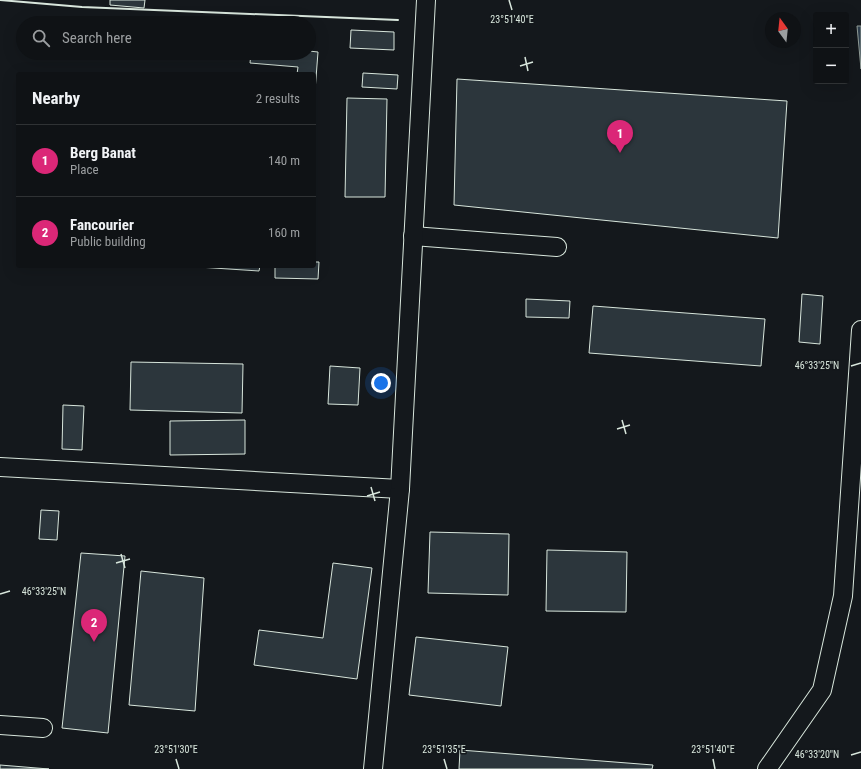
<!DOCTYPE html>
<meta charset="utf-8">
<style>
body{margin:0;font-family:"Roboto Condensed",sans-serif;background:#181b1e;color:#f1f3f6}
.controls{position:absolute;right:12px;top:12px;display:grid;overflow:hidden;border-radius:4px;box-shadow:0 4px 16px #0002}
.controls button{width:36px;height:36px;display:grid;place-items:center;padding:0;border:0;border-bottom:1px solid #2f3234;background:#0f1215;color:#f1f3f6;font:20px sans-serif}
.compass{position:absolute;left:765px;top:12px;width:36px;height:36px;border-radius:50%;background:#0f1215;box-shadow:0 4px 16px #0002;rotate:345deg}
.you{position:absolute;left:381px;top:383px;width:14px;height:14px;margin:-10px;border:3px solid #fff;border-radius:50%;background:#1a73e8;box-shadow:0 0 0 6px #1a73e833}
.badge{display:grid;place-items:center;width:26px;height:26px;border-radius:50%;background:#db2777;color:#fff;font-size:13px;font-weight:700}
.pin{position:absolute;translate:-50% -33px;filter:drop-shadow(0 1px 2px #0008)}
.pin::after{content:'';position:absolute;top:21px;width:14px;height:12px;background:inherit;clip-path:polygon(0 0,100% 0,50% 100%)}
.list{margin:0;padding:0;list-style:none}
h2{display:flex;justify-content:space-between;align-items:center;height:52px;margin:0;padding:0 16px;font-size:17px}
h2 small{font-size:13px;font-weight:400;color:#9b9ea0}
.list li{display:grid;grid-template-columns:26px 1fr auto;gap:12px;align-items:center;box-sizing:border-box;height:72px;padding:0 16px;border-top:1px solid #2f3234}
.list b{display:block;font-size:15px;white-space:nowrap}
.list p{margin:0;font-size:13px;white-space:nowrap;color:#9b9ea0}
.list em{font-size:13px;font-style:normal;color:#9b9ea0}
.icon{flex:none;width:22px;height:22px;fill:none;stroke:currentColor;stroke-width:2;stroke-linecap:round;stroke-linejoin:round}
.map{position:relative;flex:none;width:861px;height:769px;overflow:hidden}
.search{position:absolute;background:#0f1215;box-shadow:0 4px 16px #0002;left:16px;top:16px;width:300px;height:44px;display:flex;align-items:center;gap:10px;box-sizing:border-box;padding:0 14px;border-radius:22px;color:#9b9ea0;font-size:15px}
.panel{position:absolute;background:#0f1215;box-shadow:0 4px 16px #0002;left:16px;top:72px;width:300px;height:196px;border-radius:4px}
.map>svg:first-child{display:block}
</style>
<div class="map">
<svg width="861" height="769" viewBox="0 0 861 769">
<rect width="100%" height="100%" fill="#14181c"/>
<path fill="#2f3f4d" stroke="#939e99" d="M 857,26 L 861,26 L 861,69 Z"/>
<g fill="#2c363c" stroke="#d8e6dc">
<path d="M 110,0 L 145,0 L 144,8 L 110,5 Z"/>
<path d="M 351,30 L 394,32 L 394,50 L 350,48 Z"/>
<path d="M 309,51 L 318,52 L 314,104 L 314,74 L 297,74 L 298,67 L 250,63 L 251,53 L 309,53 Z"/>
<path d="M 363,73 L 398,75 L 397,89 L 362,87 Z"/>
<path d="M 457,79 L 787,101 L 778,238 L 454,205 Z"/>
<path d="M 347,98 L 387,99 L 385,197 L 345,197 Z"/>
<path d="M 314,262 L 319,262 L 318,279 L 275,278 L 275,266 L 314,266 Z"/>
<path d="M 183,266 L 260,266 L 259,271 Z"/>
<path d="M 802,294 L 823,296 L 820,344 L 799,342 Z"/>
<path d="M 526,299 L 570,301 L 569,318 L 526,317 Z"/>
<path d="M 593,306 L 765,319 L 761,366 L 589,353 Z"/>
<path d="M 131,362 L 243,364 L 242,413 L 130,410 Z"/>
<path d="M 330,366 L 360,368 L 358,405 L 328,404 Z"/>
<path d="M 63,405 L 84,406 L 82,450 L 62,449 Z"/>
<path d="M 245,420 L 245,454 L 170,455 L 170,421 Z"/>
<path d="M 41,510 L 59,511 L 57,540 L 39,539 Z"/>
<path d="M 430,532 L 509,534 L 508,595 L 428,593 Z"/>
<path d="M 547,550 L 627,552 L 626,612 L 546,611 Z"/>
<path d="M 81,553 L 125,556 L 108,733 L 62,728 Z"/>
<path d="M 333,563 L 372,568 L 357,679 L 254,665 L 259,630 L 323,638 Z"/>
<path d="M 141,571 L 204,578 L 195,711 L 129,705 Z"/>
<path d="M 416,637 L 508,647 L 501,706 L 409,695 Z"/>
<path d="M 460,750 L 653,765 L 652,769 L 459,769 Z"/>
<path d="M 0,765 L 49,769 L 0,769 Z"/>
</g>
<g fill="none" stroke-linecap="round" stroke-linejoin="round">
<g stroke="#d8e6dc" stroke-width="20">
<g id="minor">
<path d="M 413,236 L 557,247"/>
<path d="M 0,467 L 400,489"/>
<path d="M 0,725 L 43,728"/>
<path d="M 373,769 L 400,489 L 426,0"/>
<path d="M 767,769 L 822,690 L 843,596 L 861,330"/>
</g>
</g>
<use href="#minor" stroke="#14181c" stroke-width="18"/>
<path stroke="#d8e6dc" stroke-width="2" d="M 0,0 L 82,7 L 398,20"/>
</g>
<path fill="none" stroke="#d8e6dc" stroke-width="1.5" d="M 509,0 L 512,10M 525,57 L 528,71M 520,66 L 533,62M 851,366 L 861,363M 622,420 L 626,434M 617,429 L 630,425M 371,487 L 375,501M 367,496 L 380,492M 121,554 L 125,568M 116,563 L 130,559M 0,594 L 10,591M 851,755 L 861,752M 176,759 L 179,769M 444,759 L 447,769M 713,759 L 715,769"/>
<g font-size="10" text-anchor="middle" fill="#d8e6dc" stroke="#14181c" stroke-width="3" stroke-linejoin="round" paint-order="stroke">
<text x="512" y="23">23°51'40"E</text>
<text x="817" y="369">46°33'25"N</text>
<text x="44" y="595">46°33'25"N</text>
<text x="176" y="753">23°51'30"E</text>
<text x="444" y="753">23°51'35"E</text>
<text x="713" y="753">23°51'40"E</text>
<text x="817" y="758">46°33'20"N</text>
</g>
</svg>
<div class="controls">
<button>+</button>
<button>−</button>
</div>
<svg class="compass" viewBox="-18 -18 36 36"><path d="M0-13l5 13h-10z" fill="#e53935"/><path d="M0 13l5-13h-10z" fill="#9b9ea0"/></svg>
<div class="you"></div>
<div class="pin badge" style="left:620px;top:153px">1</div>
<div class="pin badge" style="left:94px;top:642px">2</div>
<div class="search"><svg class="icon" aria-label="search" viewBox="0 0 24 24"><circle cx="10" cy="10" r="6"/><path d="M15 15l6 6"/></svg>Search here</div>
<section class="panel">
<h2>Nearby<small>2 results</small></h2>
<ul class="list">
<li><span class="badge">1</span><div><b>Berg Banat</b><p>Place</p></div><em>140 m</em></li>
<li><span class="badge">2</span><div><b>Fancourier</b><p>Public building</p></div><em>160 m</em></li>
</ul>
</section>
</div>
